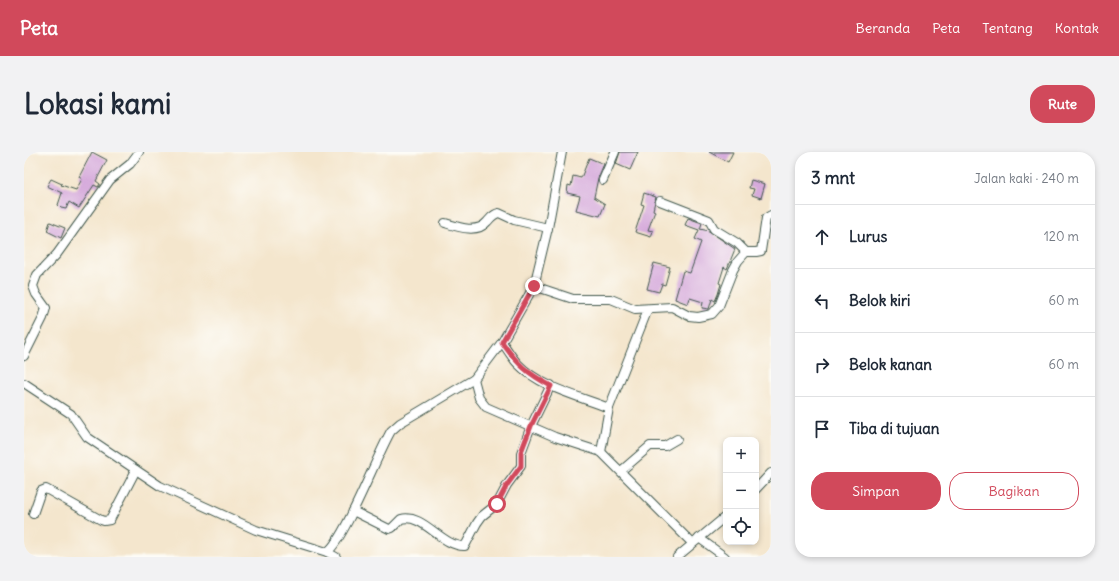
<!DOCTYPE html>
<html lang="id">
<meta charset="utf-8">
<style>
body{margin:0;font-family:Delius,sans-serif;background:#f2f2f3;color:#1f2937}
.controls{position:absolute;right:12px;bottom:12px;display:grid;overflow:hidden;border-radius:8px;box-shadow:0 2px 6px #0003}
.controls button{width:36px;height:36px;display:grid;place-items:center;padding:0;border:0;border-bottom:1px solid #e0e1e3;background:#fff;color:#1f2937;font:20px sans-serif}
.stop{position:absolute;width:12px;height:12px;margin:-9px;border:3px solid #d1495b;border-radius:50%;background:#fff}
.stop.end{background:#d1495b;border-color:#fff;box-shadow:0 1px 4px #0008}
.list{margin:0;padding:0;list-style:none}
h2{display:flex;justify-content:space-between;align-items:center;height:52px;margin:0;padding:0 16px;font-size:17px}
h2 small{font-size:13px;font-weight:400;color:#747a83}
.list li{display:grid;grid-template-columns:26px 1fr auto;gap:12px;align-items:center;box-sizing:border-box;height:64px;padding:0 16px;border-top:1px solid #e0e1e3}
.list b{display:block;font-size:15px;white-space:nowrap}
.list em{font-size:13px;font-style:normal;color:#747a83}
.actions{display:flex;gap:8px;padding:12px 16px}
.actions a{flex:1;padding:9px 0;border:1px solid #d1495b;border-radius:16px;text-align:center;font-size:14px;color:#d1495b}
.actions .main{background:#d1495b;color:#fff}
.icon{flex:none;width:22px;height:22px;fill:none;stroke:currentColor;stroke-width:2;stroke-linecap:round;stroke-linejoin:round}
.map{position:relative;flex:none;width:747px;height:405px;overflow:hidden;border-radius:16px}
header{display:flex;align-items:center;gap:24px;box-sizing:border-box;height:56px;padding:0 20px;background:#d1495b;color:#fff}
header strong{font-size:19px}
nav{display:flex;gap:22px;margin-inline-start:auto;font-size:14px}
.intro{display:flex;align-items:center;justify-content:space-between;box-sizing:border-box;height:96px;padding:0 24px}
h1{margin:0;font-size:28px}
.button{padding:10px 18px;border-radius:16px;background:#d1495b;color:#fff;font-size:14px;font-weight:700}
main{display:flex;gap:24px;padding:0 24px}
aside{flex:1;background:#fff;border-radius:16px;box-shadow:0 2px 6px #0003}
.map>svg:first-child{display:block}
</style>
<header>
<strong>Peta</strong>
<nav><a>Beranda</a><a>Peta</a><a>Tentang</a><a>Kontak</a></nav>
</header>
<div class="intro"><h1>Lokasi kami</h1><a class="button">Rute</a></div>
<main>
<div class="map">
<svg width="747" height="405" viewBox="0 0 747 405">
<rect width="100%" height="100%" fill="#fdfcf7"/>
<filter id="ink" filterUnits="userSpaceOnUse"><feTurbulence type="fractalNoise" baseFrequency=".025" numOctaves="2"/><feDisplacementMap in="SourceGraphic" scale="8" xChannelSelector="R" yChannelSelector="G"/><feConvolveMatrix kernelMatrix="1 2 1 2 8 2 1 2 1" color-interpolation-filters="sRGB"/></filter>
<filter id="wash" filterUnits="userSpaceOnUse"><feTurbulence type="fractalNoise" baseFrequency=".012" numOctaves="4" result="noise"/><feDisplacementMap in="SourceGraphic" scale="16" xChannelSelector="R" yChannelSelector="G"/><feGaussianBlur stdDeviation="0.9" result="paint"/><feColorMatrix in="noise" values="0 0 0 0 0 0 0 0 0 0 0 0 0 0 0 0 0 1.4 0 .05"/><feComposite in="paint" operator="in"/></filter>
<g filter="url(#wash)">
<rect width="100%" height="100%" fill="#f4e6cd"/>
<g id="blocks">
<g fill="#d6aadb">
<path d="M 68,0 L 83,8 L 72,29 L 76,32 L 74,35 L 70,33 L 55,56 L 45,50 L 42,57 L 37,56 L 34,53 L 38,41 L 23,34 L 27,27 L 38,32 L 37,33 L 52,38 L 58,27 L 55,25 Z"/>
<path d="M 596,0 L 614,0 L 606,18 L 592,12 Z"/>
<path d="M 685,0 L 709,0 L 704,10 Z"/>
<path d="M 565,6 L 580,12 L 574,26 L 570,45 L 581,52 L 576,64 L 552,58 L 556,44 L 543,41 L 544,33 L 547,34 L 549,24 L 557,26 Z"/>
<path d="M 727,28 L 741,32 L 737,46 L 728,43 L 730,37 L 725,36 Z"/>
<path d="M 620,41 L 632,45 L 629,58 L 631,59 L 624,78 L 629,79 L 627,85 L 611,80 L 620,53 L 617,52 Z"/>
<path d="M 664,66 L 678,71 L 676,77 L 685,79 L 711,97 L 703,117 L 700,115 L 695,131 L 697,132 L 694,142 L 691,149 L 688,147 L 685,157 L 678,156 L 679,150 L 666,146 L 664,152 L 651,147 L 659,119 L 666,121 L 677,90 L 671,87 L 675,78 L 661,73 Z"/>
<path d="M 26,70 L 41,76 L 37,86 L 23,79 Z"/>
<path d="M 630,111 L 646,115 L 641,133 L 638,132 L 635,140 L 623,137 Z"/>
</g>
</g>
</g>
<g filter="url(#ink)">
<use href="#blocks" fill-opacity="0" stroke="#3f564b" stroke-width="1"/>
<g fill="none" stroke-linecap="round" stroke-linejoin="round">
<g stroke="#3f564b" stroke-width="10">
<g id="minor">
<path d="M 579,28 L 591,0"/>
<path d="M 636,49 L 685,68 L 690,77 L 713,91 L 722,100"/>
<path d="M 421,71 C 434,75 453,82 463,70 C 467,66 469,62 475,61 L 490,68 L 524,76"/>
<path d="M 510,134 L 549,147 L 587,147 L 611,157 L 648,155 L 665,164 L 674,165 L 688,162 L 695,154 L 709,118 L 714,109 L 722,100 L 732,100 L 737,99 L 742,66 L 747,63"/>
<path d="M 478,190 C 483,197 488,206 494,212 C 517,236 555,244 585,256"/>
<path d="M 0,204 L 19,166 L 22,156 L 12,142 L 9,134 L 13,123 L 33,102 L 86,28 L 106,12 L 115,0"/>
<path d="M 450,227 L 455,246 L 462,255 L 531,285 L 577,300 L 668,391"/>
<path d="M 0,231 L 47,262 L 63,285 L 136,334 L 232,378 L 303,400 C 320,389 353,303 367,279 L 376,271 L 450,227 L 478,190 L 510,134 L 524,76 L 538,0"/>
<path d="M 577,300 L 585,256 L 624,157"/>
<path d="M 597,319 L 626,294 L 641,294 L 653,287"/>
<path d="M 732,337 L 747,321"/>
<path d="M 329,359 L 365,377 L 368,376 L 377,367 C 400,361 417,395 441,394 L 453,371 L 458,364 L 473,352 L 483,333 L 497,314 L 497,301 L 507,274 L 527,233"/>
<path d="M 9,362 L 17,339 L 22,337 L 77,368 L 80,369 L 86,368 L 112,318"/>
<path d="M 675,386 L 701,405"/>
<path d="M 303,400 L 312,405"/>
<path d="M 653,405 L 702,364"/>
</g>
</g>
<use href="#minor" stroke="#fff" stroke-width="8"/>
</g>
</g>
<g fill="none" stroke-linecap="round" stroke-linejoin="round" filter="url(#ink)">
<path stroke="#d1495b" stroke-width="5" d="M 473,352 L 483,333 L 497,314 L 497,300 L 507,274 L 527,234 C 503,221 493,212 478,190 L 510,134"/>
</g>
</svg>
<div class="controls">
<button>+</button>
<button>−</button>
<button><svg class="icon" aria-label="locate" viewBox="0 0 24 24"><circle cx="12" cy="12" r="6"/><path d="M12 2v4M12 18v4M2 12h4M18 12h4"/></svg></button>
</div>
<div class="stop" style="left:473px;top:352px"></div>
<div class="stop end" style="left:510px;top:134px"></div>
</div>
<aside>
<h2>3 mnt<small>Jalan kaki · 240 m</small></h2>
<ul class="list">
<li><svg class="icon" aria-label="ahead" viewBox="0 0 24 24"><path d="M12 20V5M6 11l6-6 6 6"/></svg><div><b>Lurus</b></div><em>120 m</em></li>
<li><svg class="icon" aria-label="left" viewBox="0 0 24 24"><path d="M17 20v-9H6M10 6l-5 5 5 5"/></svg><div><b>Belok kiri</b></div><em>60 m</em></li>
<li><svg class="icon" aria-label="right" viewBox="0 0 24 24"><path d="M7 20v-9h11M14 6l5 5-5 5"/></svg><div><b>Belok kanan</b></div><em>60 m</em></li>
<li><svg class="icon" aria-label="arrive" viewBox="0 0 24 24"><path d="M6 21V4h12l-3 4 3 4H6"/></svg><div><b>Tiba di tujuan</b></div></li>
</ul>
<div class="actions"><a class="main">Simpan</a><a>Bagikan</a></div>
</aside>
</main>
